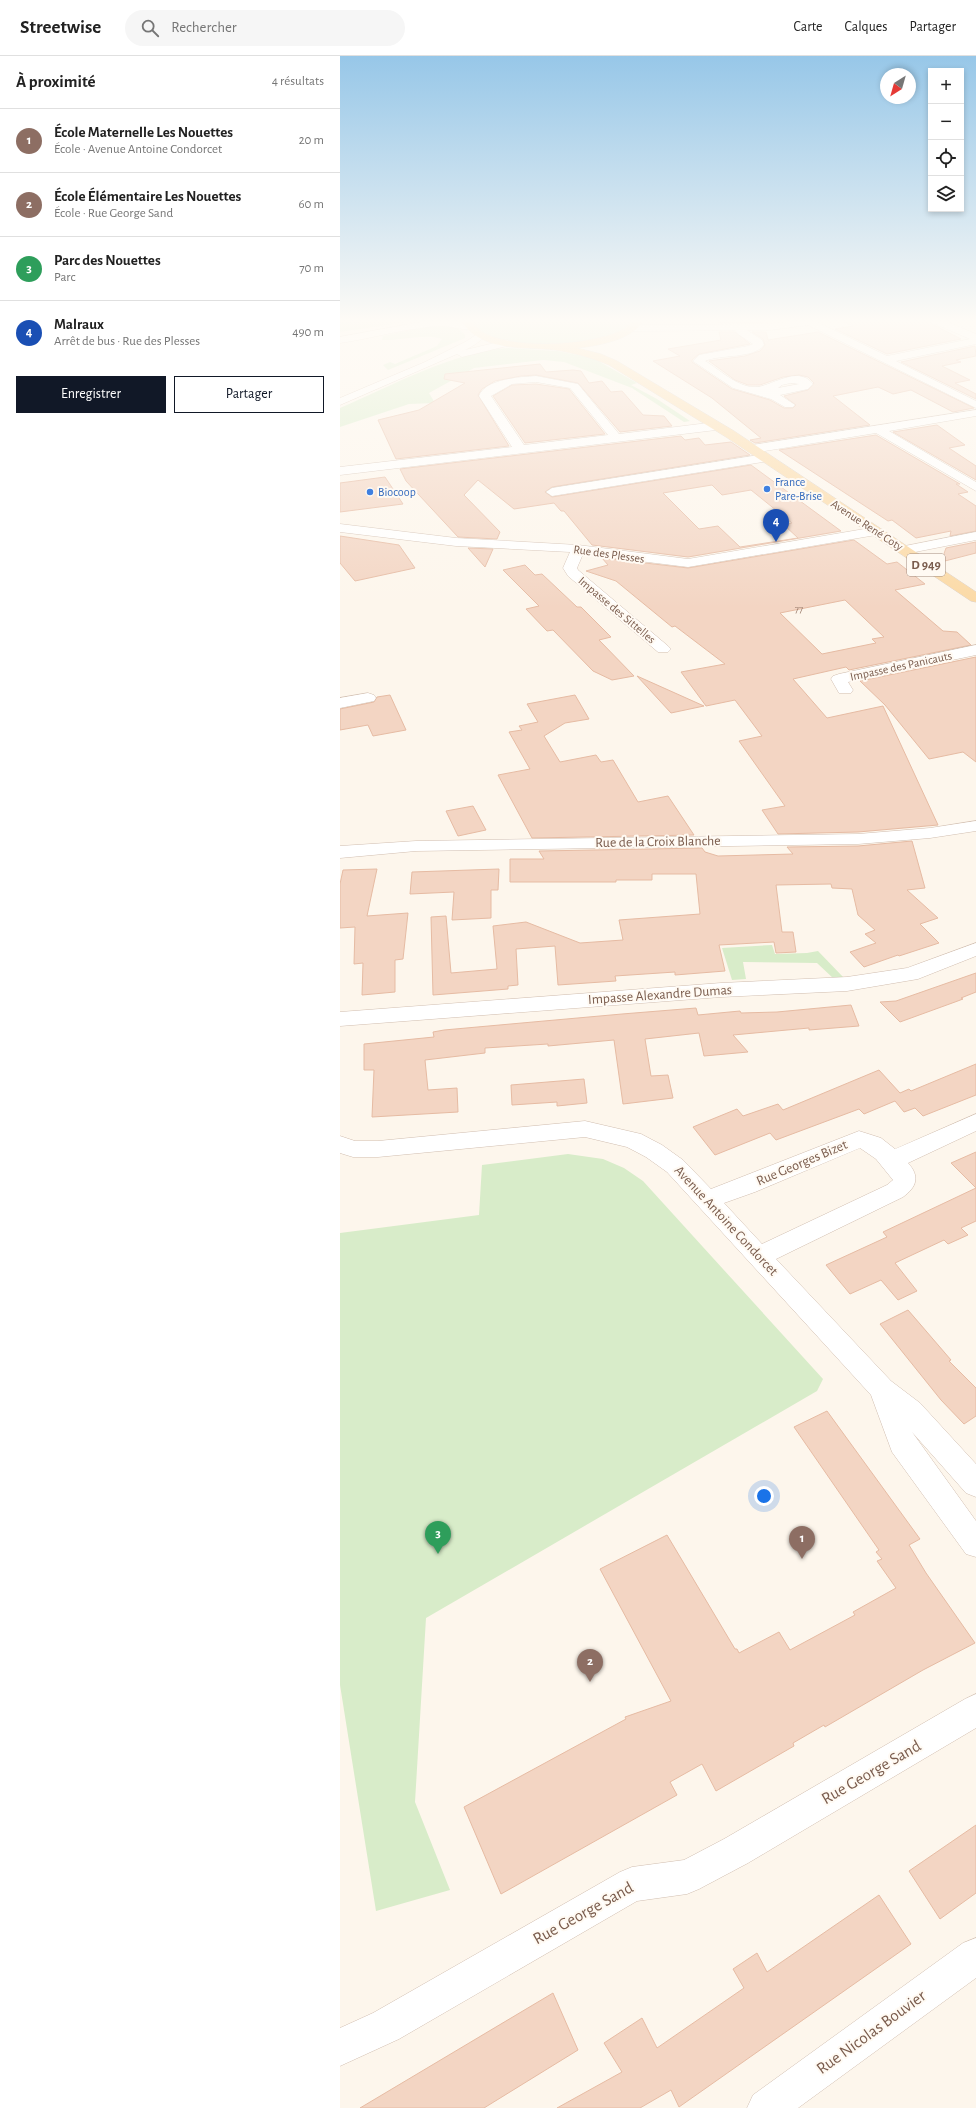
<!DOCTYPE html>
<html lang="fr">
<meta charset="utf-8">
<style>
body{margin:0;font-family:"Alegreya Sans",sans-serif;background:#f6f6f6;color:#222}
.controls{position:absolute;right:12px;top:12px;display:grid;overflow:hidden;border-radius:0px;box-shadow:0 2px 6px #0003}
.controls button{width:36px;height:36px;display:grid;place-items:center;padding:0;border:0;border-bottom:1px solid #e0e0e0;background:#fff;color:#222;font:20px sans-serif}
.compass{position:absolute;left:540px;top:12px;width:36px;height:36px;border-radius:50%;background:#fff;box-shadow:0 2px 6px #0003;rotate:217deg}
.you{position:absolute;left:424px;top:1440px;width:14px;height:14px;margin:-10px;border:3px solid #fff;border-radius:50%;background:#1a73e8;box-shadow:0 0 0 6px #1a73e833}
.badge{display:grid;place-items:center;width:26px;height:26px;border-radius:50%;background:#111827;color:#fff;font-size:13px;font-weight:700}
.pin{position:absolute;translate:-50% -33px;filter:drop-shadow(0 1px 2px #0008)}
.pin::after{content:'';position:absolute;top:21px;width:14px;height:12px;background:inherit;clip-path:polygon(0 0,100% 0,50% 100%)}
.list{margin:0;padding:0;list-style:none}
h2{display:flex;justify-content:space-between;align-items:center;height:52px;margin:0;padding:0 16px;font-size:17px}
h2 small{font-size:13px;font-weight:400;color:#767676}
.list li{display:grid;grid-template-columns:26px 1fr auto;gap:12px;align-items:center;box-sizing:border-box;height:64px;padding:0 16px;border-top:1px solid #e0e0e0}
.list b{display:block;font-size:15px;white-space:nowrap}
.list p{margin:0;font-size:13px;white-space:nowrap;color:#767676}
.list em{font-size:13px;font-style:normal;color:#767676}
.actions{display:flex;gap:8px;padding:12px 16px}
.actions a{flex:1;padding:9px 0;border:1px solid #111827;border-radius:0px;text-align:center;font-size:14px;color:#111827}
.actions .main{background:#111827;color:#fff}
.icon{flex:none;width:22px;height:22px;fill:none;stroke:currentColor;stroke-width:2;stroke-linecap:round;stroke-linejoin:round}
.map{position:relative;flex:none;width:636px;height:2052px;overflow:hidden}
header{display:flex;align-items:center;gap:24px;box-sizing:border-box;height:56px;padding:0 20px;background:#fff;border-bottom:1px solid #e0e0e0}
header strong{font-size:19px}
nav{display:flex;gap:22px;margin-inline-start:auto;font-size:14px}
.search{width:280px;height:36px;background:#f6f6f6;display:flex;align-items:center;gap:10px;box-sizing:border-box;padding:0 14px;border-radius:22px;color:#767676;font-size:15px}
main{display:flex}
aside{flex:1;background:#fff}
.map>svg:first-child{display:block}
</style>
<header>
<strong>Streetwise</strong>
<div class="search"><svg class="icon" aria-label="search" viewBox="0 0 24 24"><circle cx="10" cy="10" r="6"/><path d="M15 15l6 6"/></svg>Rechercher</div>
<nav><a>Carte</a><a>Calques</a><a>Partager</a></nav>
</header>
<main>
<aside>
<h2>À proximité<small>4 résultats</small></h2>
<ul class="list">
<li><span class="badge" style="background:#8d6e63">1</span><div><b>École Maternelle Les Nouettes</b><p>École · Avenue Antoine Condorcet</p></div><em>20 m</em></li>
<li><span class="badge" style="background:#8d6e63">2</span><div><b>École Élémentaire Les Nouettes</b><p>École · Rue George Sand</p></div><em>60 m</em></li>
<li><span class="badge" style="background:#2e9e5b">3</span><div><b>Parc des Nouettes</b><p>Parc</p></div><em>70 m</em></li>
<li><span class="badge" style="background:#1a4fb4">4</span><div><b>Malraux</b><p>Arrêt de bus · Rue des Plesses</p></div><em>490 m</em></li>
</ul>
<div class="actions"><a class="main">Enregistrer</a><a>Partager</a></div>
</aside>
<div class="map">
<svg width="636" height="2052" viewBox="0 0 636 2052">
<rect width="100%" height="100%" fill="#fdf6ec"/>
<g fill="#d8ecc9">
<path d="M 0,265 L 74,265 L 0,276 Z"/>
<path d="M 131,265 L 292,265 C 277,294 140,298 131,265 Z"/>
<path d="M 93,269 C 105,269 118,269 125,279 L 125,282 L 48,314 L 43,309 L 50,306 L 55,308 L 97,290 L 102,283 C 87,277 59,285 42,284 L 43,280 Z"/>
<path d="M 168,292 L 217,295 L 253,302 L 297,327 L 291,329 L 317,343 L 350,365 L 344,366 L 292,332 L 224,306 L 203,304 L 134,312 L 89,337 L 95,347 L 69,348 L 0,371 L 0,352 C 49,331 115,295 168,292 Z"/>
<path d="M 432,889 L 435,898 L 467,897 L 478,895 L 504,922 L 494,923 L 477,907 L 403,906 L 406,923 L 392,924 L 382,892 Z"/>
<path d="M 228,1098 L 263,1103 L 284,1112 L 303,1125 L 483,1323 L 477,1335 L 86,1562 L 75,1746 L 110,1834 L 36,1855 L 0,1629 L 0,1177 L 139,1159 L 142,1109 Z"/>
</g>
<g fill="none" stroke-linecap="round" stroke-linejoin="round">
<path stroke="#a5d3da" stroke-width="3.5" d="M 0,266 L 23,265"/>
</g>
<g fill="#f3d5c3" stroke="#e6bba3" fill-rule="evenodd">
<path d="M 377,265 L 422,265 L 423,267 L 378,267 Z"/>
<path d="M 502,265 L 591,265 L 592,268 L 621,283 L 547,298 L 495,273 L 513,270 Z"/>
<path d="M 379,276 L 395,276 L 410,288 L 359,298 L 352,304 L 352,306 L 392,333 L 430,344 L 444,352 L 453,352 L 456,349 L 444,340 L 468,334 L 474,327 L 468,321 L 459,319 L 443,321 L 420,329 L 408,329 L 395,324 L 369,305 L 405,300 L 420,295 L 425,289 L 423,283 L 412,276 L 426,276 L 428,284 L 478,276 L 634,352 L 613,356 L 571,334 L 553,338 L 538,331 L 493,340 L 530,369 L 415,387 L 410,384 L 421,382 L 372,342 L 313,305 L 340,300 L 328,293 L 381,284 Z"/>
<path d="M 635,290 L 636,300 L 616,304 L 621,306 L 602,310 L 630,324 L 615,327 L 636,338 L 636,343 L 561,306 Z"/>
<path d="M 200,308 L 206,316 L 233,314 L 241,315 L 249,327 L 262,325 L 271,336 L 282,335 L 303,359 L 324,360 L 332,370 L 280,376 L 238,327 L 196,319 L 181,320 L 155,325 L 142,333 L 138,339 L 169,390 L 56,403 L 38,364 L 79,354 L 125,327 L 104,323 L 105,318 Z"/>
<path d="M 196,328 L 229,333 L 265,378 L 185,387 L 153,340 L 172,329 Z"/>
<path d="M 597,369 L 625,389 L 609,392 L 636,410 L 636,424 L 553,376 Z"/>
<path d="M 536,379 L 620,428 L 616,428 L 628,436 L 618,438 L 636,450 L 636,475 L 610,480 L 611,475 L 576,482 L 552,464 L 548,465 L 439,394 Z"/>
<path d="M 341,380 L 345,384 L 359,382 L 365,389 L 391,386 L 410,399 L 212,431 L 205,436 L 212,441 L 411,409 L 501,475 L 348,501 L 252,489 L 224,455 L 221,455 L 214,447 L 174,453 L 138,424 L 124,439 L 160,476 L 157,483 L 118,481 L 66,425 L 60,413 ZM 372,429 L 382,439 L 411,434 L 452,467 L 444,469 L 458,482 L 400,491 L 378,470 L 359,473 L 323,437 Z"/>
<path d="M 45,421 L 63,448 L 0,456 L 0,427 Z"/>
<path d="M 0,480 L 59,489 L 75,512 L 15,525 L 0,507 Z"/>
<path d="M 514,484 L 547,508 L 557,506 L 585,528 L 555,534 L 603,575 L 617,576 L 631,589 L 509,614 L 506,611 L 453,623 L 487,662 L 543,650 L 598,769 L 518,776 L 438,778 L 422,754 L 445,750 L 399,685 L 422,680 L 395,644 L 366,650 L 341,616 L 385,608 L 335,570 L 332,571 L 276,525 L 246,515 L 268,509 L 262,502 L 348,512 ZM 505,544 L 544,581 L 532,583 L 536,587 L 482,598 L 440,557 Z"/>
<path d="M 636,486 L 636,497 L 601,506 L 606,492 Z"/>
<path d="M 128,492 L 153,493 L 145,511 Z"/>
<path d="M 185,509 L 195,519 L 202,518 L 237,551 L 241,551 L 271,581 L 259,584 L 294,620 L 272,624 L 253,615 L 213,574 L 207,575 L 186,553 L 199,550 L 163,514 Z"/>
<path d="M 636,601 L 636,706 L 623,696 L 589,703 L 545,649 L 520,625 Z"/>
<path d="M 297,620 L 364,650 L 331,657 Z"/>
<path d="M 50,639 L 66,674 L 33,680 L 28,669 L 0,674 L 0,653 L 34,646 L 37,641 Z"/>
<path d="M 235,639 L 249,663 L 225,667 L 204,680 L 220,706 L 256,699 L 261,706 L 273,704 L 298,746 L 328,740 L 354,779 L 192,782 L 158,719 L 190,713 L 169,676 L 182,674 L 179,670 L 198,666 L 187,648 Z"/>
<path d="M 133,750 L 146,774 L 118,780 L 106,755 Z"/>
<path d="M 572,785 L 585,832 L 567,834 L 598,862 L 580,868 L 599,887 L 559,900 L 558,899 L 524,911 L 510,896 L 536,887 L 525,878 L 535,874 L 518,859 L 512,833 L 492,832 L 491,828 L 436,829 L 442,876 L 453,876 L 456,896 L 436,897 L 434,886 L 379,889 L 385,915 L 335,919 L 335,916 L 275,920 L 276,925 L 218,929 L 215,890 L 176,893 L 178,929 L 168,930 L 168,933 L 93,939 L 91,861 L 106,860 L 111,917 L 157,913 L 153,870 L 186,866 L 240,887 L 283,884 L 279,864 L 360,858 L 356,818 L 312,818 L 312,824 L 276,824 L 276,826 L 170,826 L 170,803 L 204,803 L 199,795 L 362,792 L 365,796 L 378,800 L 453,798 L 447,791 L 518,790 Z"/>
<path d="M 37,813 L 27,860 L 68,857 L 63,903 L 55,904 L 55,936 L 22,939 L 23,907 L 14,908 L 15,871 L 0,872 L 0,828 L 3,814 Z"/>
<path d="M 159,813 L 158,834 L 151,834 L 151,862 L 112,864 L 114,836 L 70,838 L 72,816 Z"/>
<path d="M 636,917 L 636,936 L 621,942 L 623,943 L 615,946 L 560,966 L 540,946 L 556,945 Z"/>
<path d="M 511,949 L 519,970 L 469,974 L 469,972 L 393,979 L 408,996 L 364,1000 L 359,977 L 305,983 L 311,1020 L 328,1019 L 333,1042 L 283,1048 L 274,984 L 208,990 L 208,988 L 145,992 L 145,997 L 85,1004 L 88,1034 L 117,1032 L 118,1056 L 32,1061 L 34,1014 L 24,1014 L 24,988 L 94,981 L 93,976 L 104,974 L 282,958 L 356,952 L 358,959 L 400,955 L 401,957 L 437,956 Z"/>
<path d="M 636,1008 L 636,1039 L 583,1060 L 575,1052 L 564,1056 L 555,1045 L 524,1058 L 519,1053 L 436,1084 L 430,1077 L 375,1099 L 353,1071 L 397,1053 L 403,1060 L 438,1048 L 443,1054 L 539,1014 L 560,1037 L 569,1033 L 571,1035 Z"/>
<path d="M 244,1023 L 247,1047 L 217,1050 L 217,1046 L 172,1049 L 171,1029 Z"/>
<path d="M 636,1096 L 636,1165 L 621,1172 L 628,1179 L 608,1188 L 604,1184 L 555,1207 L 577,1235 L 558,1244 L 541,1224 L 510,1238 L 486,1209 L 547,1181 L 543,1176 L 636,1132 L 611,1107 Z"/>
<path d="M 568,1254 L 611,1304 L 609,1305 L 636,1332 L 636,1360 L 624,1368 L 601,1344 L 540,1268 Z"/>
<path d="M 487,1355 L 580,1483 L 569,1489 L 586,1517 L 635,1587 L 583,1614 L 485,1671 L 484,1669 L 453,1687 L 454,1690 L 376,1735 L 362,1708 L 330,1726 L 337,1739 L 161,1838 L 124,1751 L 286,1663 L 285,1661 L 331,1645 L 260,1513 L 327,1479 L 395,1593 L 397,1593 L 399,1597 L 439,1576 L 450,1594 L 515,1559 L 513,1556 L 556,1532 L 537,1505 L 542,1503 L 536,1496 L 539,1494 L 454,1371 Z"/>
<path d="M 636,1769 L 636,1837 L 600,1863 L 569,1815 Z"/>
<path d="M 539,1839 L 571,1888 L 339,2051 L 331,2034 L 300,2052 L 217,2052 L 282,2016 L 264,1987 L 302,1962 L 317,1992 L 404,1932 L 393,1913 L 417,1897 L 427,1916 Z"/>
<path d="M 213,1937 L 238,1994 L 144,2052 L 20,2052 Z"/>
</g>
<g fill="none" stroke-linecap="round" stroke-linejoin="round">
<g stroke="#d1beb0" stroke-width="1">
<g id="minor">
<path d="M 466,265 L 475,265 L 547,300 L 630,283 L 593,267 L 592,265 L 605,265 L 636,278 L 636,288 L 556,305 L 636,345 L 636,352 L 466,268 Z"/>
<path d="M 399,269 L 422,284 L 424,289 C 413,303 381,298 365,305 C 379,313 397,331 414,331 C 430,332 457,308 473,328 L 468,333 L 440,339 L 455,349 L 453,351 L 445,351 L 431,343 L 393,332 L 353,305 L 359,299 L 408,290 L 413,288 L 398,278 L 394,272 ZM 451,327 L 459,328 L 438,332 L 442,329 Z"/>
<path d="M 196,320 L 238,328 L 279,378 L 376,366 L 382,370 L 376,374 L 0,419 L 0,411 L 172,391 L 139,340 C 145,323 181,321 196,320 ZM 196,326 L 230,332 L 268,379 L 184,389 L 151,340 L 172,328 Z"/>
<path d="M 636,354 L 636,360 L 549,375 L 636,426 L 636,435 L 536,377 L 412,397 L 406,393 L 412,389 Z"/>
<path d="M 425,398 L 431,402 L 429,405 L 212,440 L 206,436 L 212,432 Z"/>
<path d="M 0,468 L 116,482 L 238,489 L 348,503 L 536,471 L 543,475 L 536,479 L 348,511 L 243,498 L 237,512 L 238,514 L 328,590 L 331,593 L 328,596 L 318,596 L 228,520 L 223,512 L 230,496 L 116,490 L 0,476 Z"/>
<path d="M 636,476 L 636,484 L 565,498 L 558,494 L 565,490 Z"/>
<path d="M 636,589 L 636,599 L 508,626 L 513,634 L 511,637 L 499,637 L 491,623 L 493,620 L 499,618 Z"/>
<path d="M 28,637 L 34,639 L 36,642 L 34,645 L 0,652 L 0,642 Z"/>
<path d="M 636,765 L 636,775 L 590,782 L 518,788 L 76,795 L 0,802 L 0,790 L 76,785 L 518,778 L 590,772 Z"/>
<path d="M 636,887 L 636,900 L 578,923 L 507,935 L 381,941 L 0,970 L 0,956 L 381,927 L 507,921 L 567,912 Z"/>
<path d="M 636,1058 L 636,1075 L 568,1107 C 580,1120 577,1131 563,1141 L 436,1203 L 551,1325 L 580,1347 L 636,1408 L 636,1441 L 626,1437 L 572,1376 L 636,1465 L 636,1501 L 626,1498 L 552,1396 L 531,1339 L 327,1116 L 306,1101 L 287,1091 L 245,1081 L 38,1101 L 13,1101 L 0,1097 L 0,1080 L 15,1085 L 38,1085 L 245,1065 L 301,1078 L 322,1089 L 343,1104 L 371,1133 L 519,1075 L 541,1082 L 555,1093 ZM 520,1092 L 536,1103 L 553,1124 L 547,1129 L 422,1188 L 384,1147 L 415,1136 Z"/>
<path d="M 636,1638 L 636,1672 L 408,1807 L 359,1833 L 347,1838 L 297,1845 L 59,1983 L 0,2010 L 0,1972 L 33,1957 L 280,1816 L 292,1811 L 344,1804 L 384,1783 L 625,1643 Z"/>
<path d="M 636,1882 L 636,1922 L 458,2052 L 407,2052 L 413,2039 L 623,1887 Z"/>
</g>
</g>
<g stroke="#d1beb0" stroke-width="1">
<g id="tertiary">
<path d="M 86,265 C 97,265 128,262 135,270 C 129,277 111,270 103,270 C 69,271 34,282 0,287 L 0,281 Z"/>
<path d="M 455,265 L 481,265 L 476,268 L 430,274 L 290,275 L 285,272 L 290,269 L 430,268 Z"/>
</g>
</g>
<g stroke="#d6c0b0" stroke-width="1">
<path id="secondary" d="M 140,276 L 144,277 L 145,279 C 140,286 133,290 125,294 L 167,284 L 172,287 L 171,289 L 122,301 L 117,298 L 0,349 L 0,342 L 85,306 L 127,285 Z"/>
</g>
<g stroke="#dad1cd" stroke-width="1">
<path id="primary" d="M 121,265 L 131,265 C 135,268 138,273 142,276 C 171,292 230,290 262,281 C 268,280 276,277 282,274 C 292,268 290,265 303,265 C 292,284 257,290 237,292 L 261,298 L 277,305 L 394,375 L 636,536 L 636,546 L 631,545 L 386,381 L 269,309 C 253,302 234,297 216,294 C 182,290 144,297 121,265 Z"/>
</g>
<use href="#minor" fill="#fff" fill-rule="evenodd"/>
<use href="#tertiary" fill="#fff" fill-rule="evenodd"/>
<use href="#secondary" fill="#fff" fill-rule="evenodd"/>
<use href="#primary" fill="#fbd9a5" fill-rule="evenodd"/>
</g>
<linearGradient id="sky" x2="0" y2="1"><stop stop-color="#97c7e8"/><stop offset="0.48" stop-color="#fefbf6"/><stop offset="1" stop-color="#fefbf6" stop-opacity="0"/></linearGradient>
<rect width="636" height="552" fill="url(#sky)"/>
<g fill="#3f7fe0" stroke="#fffaf3" stroke-width="1.5">
<circle cx="427" cy="433" r="4"/>
<circle cx="30" cy="436" r="4"/>
</g>
<g text-anchor="middle" dominant-baseline="central" stroke-width="4" stroke-linejoin="round" paint-order="stroke">
<g font-size="10" fill="#987a6a">
<text x="459" y="554">77</text>
</g>
<g font-size="12" fill="#366cbe" stroke="#fffaf3" text-anchor="start">
<text x="435" y="426">France<tspan x="435" dy="14">Pare-Brise</tspan></text>
<text x="38" y="436">Biocoop</text>
</g>
<g font-size="12" fill="#7a5c4d" stroke="#fffaf3">
<text transform="translate(527 469) rotate(33)">Avenue René Coty</text>
<text transform="translate(269 498) rotate(8)">Rue des Plesses</text>
<text transform="translate(277 554) rotate(40)">Impasse des Sittelles</text>
<text transform="translate(561 610) rotate(-12)">Impasse des Panicauts</text>
</g>
<rect fill="#fffaf3" stroke="#a28b7f" stroke-width="1" x="567" y="498" width="38" height="22" rx="3"/>
<g font-size="13" font-weight="bold" fill="#7a5c4d">
<text x="586" y="509">D 949</text>
</g>
<g font-size="14" fill="#7a5c4d" stroke="#fffaf3">
<text transform="translate(318 786) rotate(-1)">Rue de la Croix Blanche</text>
<text transform="translate(320 939) rotate(-4)">Impasse Alexandre Dumas</text>
<text transform="translate(462 1107) rotate(-23)">Rue Georges Bizet</text>
<text transform="translate(386 1165) rotate(47)">Avenue Antoine Condorcet</text>
</g>
<g font-size="17" fill="#7a5c4d" stroke="#fffaf3">
<text transform="translate(531 1716) rotate(-30)">Rue George Sand</text>
<text transform="translate(243 1857) rotate(-29)">Rue George Sand</text>
<text transform="translate(531 1976) rotate(-36)">Rue Nicolas Bouvier</text>
</g>
</g>
</svg>
<div class="controls">
<button>+</button>
<button>−</button>
<button><svg class="icon" aria-label="locate" viewBox="0 0 24 24"><circle cx="12" cy="12" r="6"/><path d="M12 2v4M12 18v4M2 12h4M18 12h4"/></svg></button>
<button><svg class="icon" aria-label="layers" viewBox="0 0 24 24"><path d="M12 4l9 5-9 5-9-5zM3 14l9 5 9-5"/></svg></button>
</div>
<svg class="compass" viewBox="-18 -18 36 36"><path d="M0-13l5 13h-10z" fill="#e53935"/><path d="M0 13l5-13h-10z" fill="#767676"/></svg>
<div class="you"></div>
<div class="pin badge" style="left:462px;top:1503px;background:#8d6e63">1</div>
<div class="pin badge" style="left:250px;top:1626px;background:#8d6e63">2</div>
<div class="pin badge" style="left:98px;top:1498px;background:#2e9e5b">3</div>
<div class="pin badge" style="left:436px;top:486px;background:#1a4fb4">4</div>
</div>
</main>
